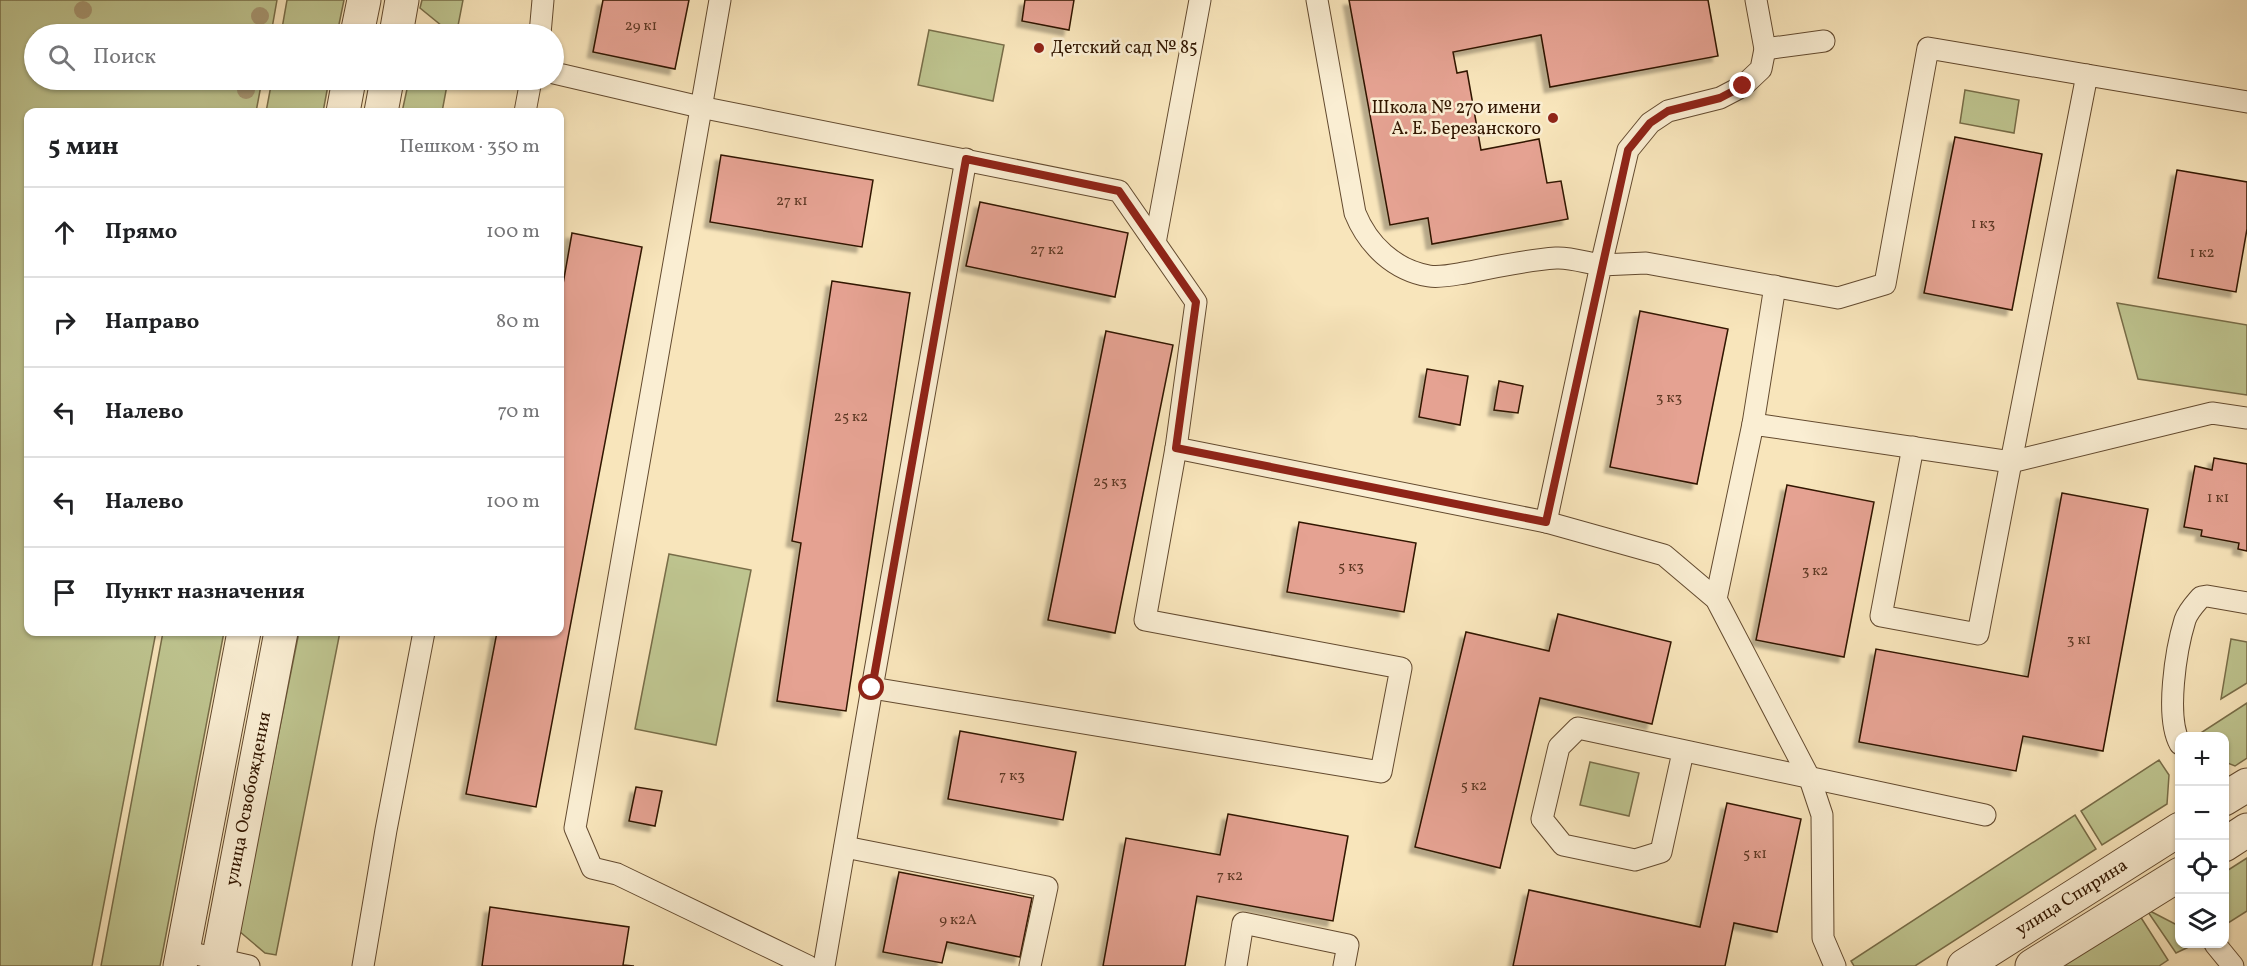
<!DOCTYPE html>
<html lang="ru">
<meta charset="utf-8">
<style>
body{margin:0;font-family:Vollkorn,serif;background:#f6f6f6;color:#202124}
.controls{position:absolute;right:18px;bottom:18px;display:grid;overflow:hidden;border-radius:12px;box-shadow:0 2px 4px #0004}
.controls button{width:54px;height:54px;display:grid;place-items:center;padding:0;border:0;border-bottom:2px solid #e0e0e0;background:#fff;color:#202124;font:30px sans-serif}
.stop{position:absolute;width:18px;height:18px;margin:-14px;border:4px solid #8f2418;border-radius:50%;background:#fff}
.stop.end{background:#8f2418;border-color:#fff;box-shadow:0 2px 6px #0008}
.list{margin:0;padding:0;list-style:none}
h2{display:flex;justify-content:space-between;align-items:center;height:78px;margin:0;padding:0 24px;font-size:26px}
h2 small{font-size:20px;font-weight:400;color:#757577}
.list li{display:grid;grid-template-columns:39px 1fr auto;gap:18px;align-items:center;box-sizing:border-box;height:90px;padding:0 24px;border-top:2px solid #e0e0e0}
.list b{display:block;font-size:22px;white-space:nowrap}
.list em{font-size:20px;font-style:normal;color:#757577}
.icon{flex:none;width:33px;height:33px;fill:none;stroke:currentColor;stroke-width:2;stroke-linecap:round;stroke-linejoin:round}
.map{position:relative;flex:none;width:2247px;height:966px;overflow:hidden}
.search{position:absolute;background:#fff;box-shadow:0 2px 4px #0004;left:24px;top:24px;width:540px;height:66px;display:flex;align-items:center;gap:15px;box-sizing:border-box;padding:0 21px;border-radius:33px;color:#757577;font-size:22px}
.panel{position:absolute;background:#fff;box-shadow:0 2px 4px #0004;left:24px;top:108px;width:540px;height:528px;border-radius:12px}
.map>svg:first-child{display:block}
</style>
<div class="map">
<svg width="2247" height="966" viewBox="0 0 2247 966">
<defs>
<filter id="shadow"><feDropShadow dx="-5.5" dy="5.5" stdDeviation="1.5" flood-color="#0004"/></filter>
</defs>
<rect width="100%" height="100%" fill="#f8e5bb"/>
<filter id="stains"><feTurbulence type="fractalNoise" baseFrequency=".00333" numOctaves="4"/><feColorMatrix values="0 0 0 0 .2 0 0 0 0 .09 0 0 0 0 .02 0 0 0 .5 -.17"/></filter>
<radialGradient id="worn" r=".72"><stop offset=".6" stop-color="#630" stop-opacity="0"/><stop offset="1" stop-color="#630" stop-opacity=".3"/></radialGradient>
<g fill="#bec48f" stroke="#786d48" stroke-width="1.5">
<path d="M 0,0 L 277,0 L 271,34 L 34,34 L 34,80 L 262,80 L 256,112 L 28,112 L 28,632 L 156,632 L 92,966 L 0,966 Z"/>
<path d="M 287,0 L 344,0 L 337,34 L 281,34 Z"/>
<path d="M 422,0 L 463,0 L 457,31 L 447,30 L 420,8 Z"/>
<path d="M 929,30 L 1004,45 L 993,101 L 918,85 Z"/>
<path d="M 272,80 L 329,80 L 323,112 L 266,112 Z"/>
<path d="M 409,80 L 448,80 L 442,112 L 402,112 Z"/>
<path d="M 1965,90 L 2019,100 L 2014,133 L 1960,123 Z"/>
<path d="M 2117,303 L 2247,325 L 2247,395 L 2138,379 Z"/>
<path d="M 669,554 L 751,570 L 716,745 L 635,729 Z"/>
<path d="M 163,632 L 224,632 L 160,966 L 101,966 Z"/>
<path d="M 299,632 L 340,632 L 276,955 L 265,953 L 239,931 Z"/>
<path d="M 2231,639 L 2247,642 L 2247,683 L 2221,699 Z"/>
<path d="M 2247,703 L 2247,758 L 2235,766 L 2225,762 L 2224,736 L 2196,736 Z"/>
<path d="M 2159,760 L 2169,775 L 2167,804 L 2102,845 L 2081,811 Z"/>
<path d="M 1590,762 L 1639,773 L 1629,816 L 1580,805 Z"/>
<path d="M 2075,815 L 2096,849 L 1915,966 L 1854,966 L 1851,961 Z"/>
<path d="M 2247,858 L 2247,911 L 2225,925 L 2225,872 Z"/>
<path d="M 2150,911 L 2179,926 L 2180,944 L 2195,944 L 2176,953 L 2148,912 Z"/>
<path d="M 2140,916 L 2168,960 L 2159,966 L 2060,966 Z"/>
</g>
<g fill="#e5a292" stroke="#311600" stroke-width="1.5" filter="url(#shadow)">
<path d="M 603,0 L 689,0 L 675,69 L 593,52 Z"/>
<path d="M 1025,0 L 1074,0 L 1069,30 L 1022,21 Z"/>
<path d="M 1349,0 L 1708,0 L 1718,56 L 1550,87 L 1541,35 L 1453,52 L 1457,73 L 1467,71 L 1481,150 L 1539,139 L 1547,183 L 1561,181 L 1568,219 L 1432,244 L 1428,218 L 1390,225 Z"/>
<path d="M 1955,137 L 2042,154 L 2012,310 L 1924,293 Z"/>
<path d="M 721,155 L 873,180 L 862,247 L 710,222 Z"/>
<path d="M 2177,170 L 2247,182 L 2247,229 L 2236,292 L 2158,278 Z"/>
<path d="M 980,202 L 1128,233 L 1115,297 L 966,266 Z"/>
<path d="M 572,233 L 642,247 L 536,807 L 466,794 L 497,632 L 560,632 L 560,301 Z"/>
<path d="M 832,281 L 910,293 L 846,711 L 777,701 L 801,543 L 792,541 Z"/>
<path d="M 1640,311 L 1728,329 L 1697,484 L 1610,467 Z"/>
<path d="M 1106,331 L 1173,345 L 1115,633 L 1048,620 Z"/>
<path d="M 1427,369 L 1468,376 L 1460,425 L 1419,417 Z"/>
<path d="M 1499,381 L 1523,386 L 1518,413 L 1494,410 Z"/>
<path d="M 2214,458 L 2247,464 L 2247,551 L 2238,549 L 2239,543 L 2201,536 L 2202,530 L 2184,527 L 2195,466 L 2212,470 Z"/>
<path d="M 1787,485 L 1874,502 L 1844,657 L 1756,640 Z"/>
<path d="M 2062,493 L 2148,509 L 2103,751 L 2023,736 L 2016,771 L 1859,742 L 1876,649 L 2028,677 Z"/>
<path d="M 1299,522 L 1416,543 L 1404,612 L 1287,592 Z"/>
<path d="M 1558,614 L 1671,642 L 1652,724 L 1540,698 L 1500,868 L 1415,847 L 1466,632 L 1549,651 Z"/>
<path d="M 960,731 L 1076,752 L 1063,820 L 948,799 Z"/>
<path d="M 636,787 L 662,791 L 655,826 L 629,821 Z"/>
<path d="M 1727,803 L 1801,819 L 1777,932 L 1734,923 L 1725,966 L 1513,966 L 1529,890 L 1700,927 Z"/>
<path d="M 1228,814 L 1348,836 L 1333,921 L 1197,896 L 1185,966 L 1103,966 L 1126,838 L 1220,855 Z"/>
<path d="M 899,872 L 1032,898 L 1020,957 L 947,942 L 942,963 L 883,952 Z"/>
<path d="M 490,907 L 629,927 L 623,965 L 634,966 L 482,966 Z"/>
</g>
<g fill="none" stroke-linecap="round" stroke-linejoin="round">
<g stroke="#634a2f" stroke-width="23">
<g id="service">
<path d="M 720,0 L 575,828 L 592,868 L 617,874 L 808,966"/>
<path d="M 1317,0 L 1355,213 C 1368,245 1394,270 1429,276 C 1442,278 1456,274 1470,272 C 1498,266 1528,260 1556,258 C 1570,257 1587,263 1601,265 L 1628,150 L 1650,123 L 1668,111 L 1720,98 L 1743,86 L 1761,69 L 1765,49 L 1756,0"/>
<path d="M 540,34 L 543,0"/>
<path d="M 1765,49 L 1824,41"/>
<path d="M 554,73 L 700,107 L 1119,191 L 1196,302 L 1176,448 L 1546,522 L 1664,555 L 1716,599 L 1810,779 L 1822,815 L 1823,938 L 1835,966"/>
<path d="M 525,112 L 531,80"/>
<path d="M 966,159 L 872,688 L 1381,772 L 1401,668 L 1145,620 L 1176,448"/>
<path d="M 1155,243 L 1200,0"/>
<path d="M 1753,424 L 1775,286"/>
<path d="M 1913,447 L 1881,616 L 1978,634 L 2011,462 L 2212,413 L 2247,418"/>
<path d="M 1546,522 L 1601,265 L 1646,263 L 1838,298 L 1885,284 L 1928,48 L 2087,75"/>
<path d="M 1716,599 L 1753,424 L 2011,462 L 2087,75 L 2247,102"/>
<path d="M 2180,744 C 2165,717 2176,649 2185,620 C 2188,611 2195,604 2201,597 L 2207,596 L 2247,603"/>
<path d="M 1683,752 L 1661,852 L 1635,860 L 1563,845 L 1542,819 L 1559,747 L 1578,728 L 1985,815"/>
<path d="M 845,847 L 1047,887 L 1030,966"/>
<path d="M 2215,944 L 2233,966"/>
<path d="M 183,951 L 249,966"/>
<path d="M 363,966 L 386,830 L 424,632"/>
<path d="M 824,966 L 872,688"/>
<path d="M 1236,966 L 1243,923 L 1348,945 L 1344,966"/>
</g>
</g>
<g stroke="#634a2f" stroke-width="35">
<g id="minor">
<path d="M 357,34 L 364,0"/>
<path d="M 396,34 L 402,0"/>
<path d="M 343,112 L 349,80"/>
<path d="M 381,112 L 387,80"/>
<path d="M 2224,799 L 2247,785"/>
<path d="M 2224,845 L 2247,830"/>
<path d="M 180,966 L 244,632"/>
<path d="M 217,966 L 281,632"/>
<path d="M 1964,966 L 2180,829"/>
<path d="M 2032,966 L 2180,874"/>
</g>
</g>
<use href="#service" stroke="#faeed3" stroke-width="21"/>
<use href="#minor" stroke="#faeed3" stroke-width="33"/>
</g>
<g fill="#a69570">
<circle cx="83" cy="10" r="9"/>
<circle cx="260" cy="16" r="9"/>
<circle cx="246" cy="90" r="9"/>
</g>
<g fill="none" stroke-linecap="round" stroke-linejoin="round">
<path stroke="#8f2418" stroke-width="8" d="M 872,688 L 966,159 L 1119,191 L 1196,302 L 1176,448 L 1546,522 L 1628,150 L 1650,123 L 1668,111 L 1720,98 L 1743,86"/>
</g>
<g fill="#8f2418" stroke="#faeed3" stroke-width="2">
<circle cx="1039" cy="48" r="6"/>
<circle cx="1553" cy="118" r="6"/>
</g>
<g text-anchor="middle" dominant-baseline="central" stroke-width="5" stroke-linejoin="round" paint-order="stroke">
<g font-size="15" fill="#5e3924">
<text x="641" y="26">29 к1</text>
<text x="792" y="201">27 к1</text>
<text x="1983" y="224">1 к3</text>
<text x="1047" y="250">27 к2</text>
<text x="2202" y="253">1 к2</text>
<text x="1669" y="398">3 к3</text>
<text x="851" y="417">25 к2</text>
<text x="1110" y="482">25 к3</text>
<text x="2218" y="498">1 к1</text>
<text x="1351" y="567">5 к3</text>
<text x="1815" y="571">3 к2</text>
<text x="2079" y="640">3 к1</text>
<text x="1012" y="776">7 к3</text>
<text x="1474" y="786">5 к2</text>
<text x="1755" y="854">5 к1</text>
<text x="1230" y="876">7 к2</text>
<text x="958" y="920">9 к2А</text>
</g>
<g font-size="18" fill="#311600" stroke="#faeed3" text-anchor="start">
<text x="1051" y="48">Детский сад № 85</text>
<text x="1541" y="108" text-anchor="end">Школа № 270 имени<tspan x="1541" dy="21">А. Е. Березанского</tspan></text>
</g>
<g font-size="18" fill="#311600" stroke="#faeed3">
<text transform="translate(249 799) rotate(-79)">улица Освобождения</text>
<text transform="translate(2072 898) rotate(-32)">улица Спирина</text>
</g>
</g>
<rect width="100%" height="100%" filter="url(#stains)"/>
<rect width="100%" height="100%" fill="url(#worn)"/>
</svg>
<div class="controls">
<button>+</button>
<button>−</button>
<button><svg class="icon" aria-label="locate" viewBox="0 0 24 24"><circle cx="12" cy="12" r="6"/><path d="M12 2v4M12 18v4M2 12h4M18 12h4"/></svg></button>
<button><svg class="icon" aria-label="layers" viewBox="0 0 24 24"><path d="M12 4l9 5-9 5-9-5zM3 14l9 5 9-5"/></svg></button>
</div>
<div class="stop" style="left:872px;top:688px"></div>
<div class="stop end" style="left:1743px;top:86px"></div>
<div class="search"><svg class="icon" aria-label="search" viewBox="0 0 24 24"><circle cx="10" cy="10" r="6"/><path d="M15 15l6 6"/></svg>Поиск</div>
<section class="panel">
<h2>5 мин<small>Пешком · 350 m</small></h2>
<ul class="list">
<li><svg class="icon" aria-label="ahead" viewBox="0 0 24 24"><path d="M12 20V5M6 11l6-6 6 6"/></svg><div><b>Прямо</b></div><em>100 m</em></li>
<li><svg class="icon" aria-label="right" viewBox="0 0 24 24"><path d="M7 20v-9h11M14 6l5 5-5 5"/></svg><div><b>Направо</b></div><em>80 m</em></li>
<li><svg class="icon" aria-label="left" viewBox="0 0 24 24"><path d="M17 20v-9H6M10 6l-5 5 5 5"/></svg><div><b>Налево</b></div><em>70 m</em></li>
<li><svg class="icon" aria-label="left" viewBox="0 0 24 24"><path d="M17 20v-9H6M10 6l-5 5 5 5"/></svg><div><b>Налево</b></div><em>100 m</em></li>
<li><svg class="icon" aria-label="arrive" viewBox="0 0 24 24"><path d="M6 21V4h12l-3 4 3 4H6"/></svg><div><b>Пункт назначения</b></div></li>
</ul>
</section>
</div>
